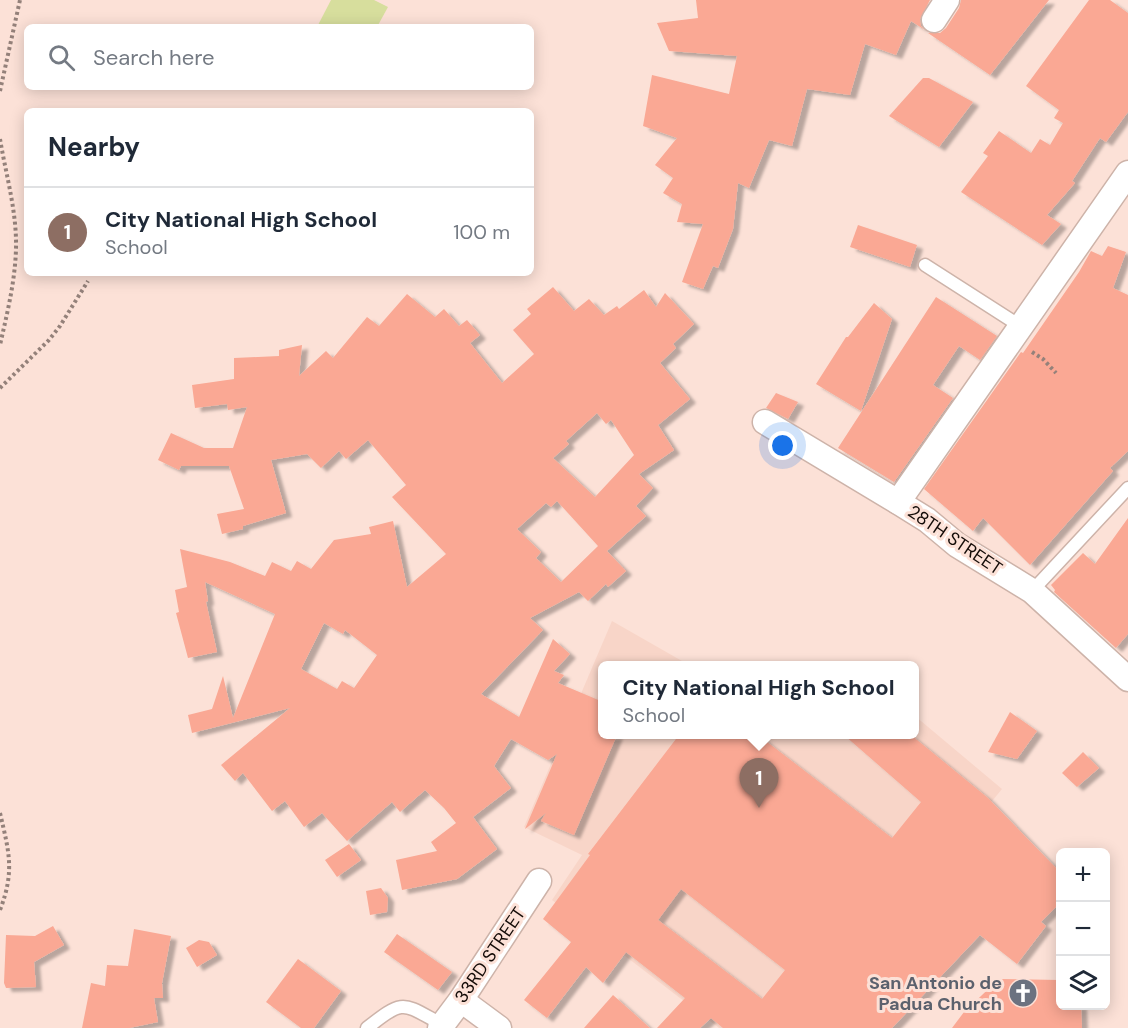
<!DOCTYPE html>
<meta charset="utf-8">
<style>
body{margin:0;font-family:"DM Sans",sans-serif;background:#f2f2f3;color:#1f2937}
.controls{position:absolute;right:18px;bottom:18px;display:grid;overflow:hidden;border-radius:9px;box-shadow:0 3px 15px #0003}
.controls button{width:54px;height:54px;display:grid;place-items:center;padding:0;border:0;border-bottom:2px solid #e0e1e3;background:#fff;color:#1f2937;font:30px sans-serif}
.you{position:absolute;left:783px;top:446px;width:21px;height:21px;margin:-15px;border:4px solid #fff;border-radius:50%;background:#1a73e8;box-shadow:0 0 0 9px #1a73e833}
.badge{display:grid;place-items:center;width:39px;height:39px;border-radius:50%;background:#1a73e8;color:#fff;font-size:20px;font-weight:700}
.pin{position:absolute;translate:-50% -50px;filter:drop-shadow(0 2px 3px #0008)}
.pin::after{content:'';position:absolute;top:32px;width:21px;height:18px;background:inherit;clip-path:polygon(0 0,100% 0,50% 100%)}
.popup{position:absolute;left:598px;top:661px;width:321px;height:78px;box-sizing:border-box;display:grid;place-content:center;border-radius:9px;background:#fff;filter:drop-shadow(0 2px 4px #0005);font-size:20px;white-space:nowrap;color:#747a83}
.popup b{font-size:22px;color:#1f2937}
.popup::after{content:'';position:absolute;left:50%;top:100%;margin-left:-12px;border:12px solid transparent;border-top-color:#fff}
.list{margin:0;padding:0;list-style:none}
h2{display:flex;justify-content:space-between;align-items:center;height:78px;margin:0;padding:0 24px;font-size:26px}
h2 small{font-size:20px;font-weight:400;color:#747a83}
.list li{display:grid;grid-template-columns:39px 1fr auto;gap:18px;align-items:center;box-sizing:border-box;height:90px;padding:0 24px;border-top:2px solid #e0e1e3}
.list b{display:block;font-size:22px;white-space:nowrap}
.list p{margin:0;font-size:20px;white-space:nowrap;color:#747a83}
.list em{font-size:20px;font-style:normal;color:#747a83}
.icon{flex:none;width:33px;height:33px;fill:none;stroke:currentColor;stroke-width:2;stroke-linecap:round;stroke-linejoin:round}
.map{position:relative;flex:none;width:1128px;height:1028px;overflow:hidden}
.search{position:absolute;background:#fff;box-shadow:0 3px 15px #0003;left:24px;top:24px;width:510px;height:66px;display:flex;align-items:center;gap:15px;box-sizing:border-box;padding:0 21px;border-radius:9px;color:#747a83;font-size:22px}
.panel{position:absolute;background:#fff;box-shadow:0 3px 15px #0003;left:24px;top:108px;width:510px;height:168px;border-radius:9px}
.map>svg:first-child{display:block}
</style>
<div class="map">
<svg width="1128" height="1028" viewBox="0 0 1128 1028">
<defs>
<filter id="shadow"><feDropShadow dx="6" dy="4" stdDeviation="1.5" flood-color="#0004"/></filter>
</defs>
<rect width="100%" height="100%" fill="#fce1d7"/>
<path fill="#f8d5c8" d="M 612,621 L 689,665 L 603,666 L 603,734 L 915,734 L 915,716 L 1002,789 L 806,1028 L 719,1028 L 552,900 L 582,855 L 524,827 Z"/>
<path fill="#d7de9d" d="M 331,0 L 374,0 L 388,7 L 377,27 L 317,27 Z"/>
<g fill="#faa894" fill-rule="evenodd" filter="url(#shadow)">
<path d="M 696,0 L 930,0 L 920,19 L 921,26 L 925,30 L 911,21 L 896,55 L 865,44 L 850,95 L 807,89 L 792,146 L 769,140 L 749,188 L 738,183 L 733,229 L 718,268 L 713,266 L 703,289 L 682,282 L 703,224 L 677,222 L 682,204 L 663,193 L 673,178 L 655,165 L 677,138 L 643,126 L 652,75 L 729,94 L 737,56 L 669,51 L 657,23 L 698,18 Z"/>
<path d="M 961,0 L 1049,0 L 990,75 L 928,33 L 940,33 L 946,28 L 959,8 Z"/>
<path d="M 1089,0 L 1110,0 L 1128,13 L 1128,112 L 1106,142 L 1100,138 L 1072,181 L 1075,183 L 1047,215 L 1061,224 L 1042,245 L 961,192 L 988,156 L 983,153 L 999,131 L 1031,153 L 1040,139 L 1050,145 L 1063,123 L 1054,118 L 1059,110 L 1026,86 Z"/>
<path d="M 923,78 L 929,78 L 973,102 L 939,147 L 889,116 Z"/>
<path d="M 858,225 L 917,245 L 910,267 L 850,247 Z"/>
<path d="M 1108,246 L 1126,252 L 1113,288 L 1128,295 L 1128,451 L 1110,468 L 1113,471 L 1030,565 L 983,518 L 973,531 L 924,489 L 1021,352 L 1023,353 L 1079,272 L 1091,251 L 1102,256 Z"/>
<path d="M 553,287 L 574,311 L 589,299 L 604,315 L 617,306 L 619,309 L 644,290 L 656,307 L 665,293 L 694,324 L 673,344 L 676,348 L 660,363 L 690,399 L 658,425 L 674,450 L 639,474 L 653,488 L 636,506 L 646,516 L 607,551 L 626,571 L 608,587 L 606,584 L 588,601 L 579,592 L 530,618 L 543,630 L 481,694 L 519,717 L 553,639 L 570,654 L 554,671 L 564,675 L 558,683 L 603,702 L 603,735 L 617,735 L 574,835 L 541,821 L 546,813 L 525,829 L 557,754 L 548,760 L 511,739 L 494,766 L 511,788 L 473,817 L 497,849 L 457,879 L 402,890 L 396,860 L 437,851 L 431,842 L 456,823 L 444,808 L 425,790 L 400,812 L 392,802 L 347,841 L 322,813 L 304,827 L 285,801 L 272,811 L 243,773 L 235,781 L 221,765 L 290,708 L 192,733 L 188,715 L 212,709 L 223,676 L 233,718 L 275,614 L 205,582 L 208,601 L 206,602 L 217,652 L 188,658 L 176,613 L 179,612 L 175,590 L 187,587 L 180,549 L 230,562 L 265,576 L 272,562 L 291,571 L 297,561 L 311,569 L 334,540 L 371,534 L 369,527 L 393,521 L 407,587 L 446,554 L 392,497 L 406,485 L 368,440 L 346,459 L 339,451 L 321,468 L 307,454 L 271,460 L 286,513 L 243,526 L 243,529 L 222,534 L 217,514 L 244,509 L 229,466 L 181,466 L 179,470 L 158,460 L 171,433 L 204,448 L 233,448 L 247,407 L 228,410 L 227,404 L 195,408 L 192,385 L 234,379 L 234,358 L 279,356 L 279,350 L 302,345 L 299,376 L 326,351 L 333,358 L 367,317 L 379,326 L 407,294 L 435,317 L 444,309 L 459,326 L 467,320 L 480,335 L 470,343 L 502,383 L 534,354 L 513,330 L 531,314 L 527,309 ZM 597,413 L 606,424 L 611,420 L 634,455 L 595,497 L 553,458 L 569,444 L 566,441 ZM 557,501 L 598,546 L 561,582 L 536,558 L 541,552 L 517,529 L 546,503 L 551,507 ZM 324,623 L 343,634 L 345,630 L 377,655 L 354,688 L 342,681 L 337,689 L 301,669 Z"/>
<path d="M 936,297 L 997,336 L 980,360 L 959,346 L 933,385 L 953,398 L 894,482 L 838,448 Z"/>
<path d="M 874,303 L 892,319 L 861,411 L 816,384 L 846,337 L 848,337 Z"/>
<path d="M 776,393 L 798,402 L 788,419 L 766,408 Z"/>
<path d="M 1128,518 L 1128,634 L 1116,648 L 1054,592 L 1055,590 L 1051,585 L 1083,553 L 1095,564 Z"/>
<path d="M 1010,712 L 1037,731 L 1017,759 L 988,752 Z"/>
<path d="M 679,735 L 758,735 L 892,838 L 921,802 L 844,735 L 911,735 L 988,798 L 1060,872 L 1060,903 L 1041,922 L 1046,926 L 1017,964 L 980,935 L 892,1028 L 723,1028 L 711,1018 L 700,1028 L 657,1028 L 685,998 L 626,952 L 603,983 L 586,967 L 547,1018 L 524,1000 L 571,942 L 543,919 L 590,855 L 588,854 ZM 681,889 L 785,970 L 762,999 L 658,920 Z"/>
<path d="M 1083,752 L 1099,768 L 1077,787 L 1062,773 Z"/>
<path d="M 349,844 L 361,860 L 337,877 L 325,860 Z"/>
<path d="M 381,888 L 388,898 L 387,912 L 370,915 L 366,891 Z"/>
<path d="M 53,926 L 64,945 L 34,962 L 36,987 L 6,988 L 4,983 L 6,935 L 35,936 Z"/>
<path d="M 134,929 L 171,936 L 162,983 L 163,998 L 154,998 L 158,1022 L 129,1028 L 82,1028 L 91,983 L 105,986 L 107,965 L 128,966 Z"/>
<path d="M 397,934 L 452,972 L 438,990 L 384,952 Z"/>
<path d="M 199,940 L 209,942 L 217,955 L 197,967 L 186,948 Z"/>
<path d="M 298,959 L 341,991 L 314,1028 L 301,1028 L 266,1002 Z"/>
<path d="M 999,979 L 1060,980 L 1060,1005 L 1081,1005 L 1082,1028 L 952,1028 L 964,1012 Z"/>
<path d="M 613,995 L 650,1028 L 584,1028 Z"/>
</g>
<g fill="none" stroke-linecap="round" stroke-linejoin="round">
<g stroke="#cdb3a9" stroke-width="15">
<g id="lane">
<path d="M 925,265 L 1020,326"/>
<path d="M 1032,591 L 1128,488"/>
<path d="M 367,1028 C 405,998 402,1003 443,1025"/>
</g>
</g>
<g stroke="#cdb3a9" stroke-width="27">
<g id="street">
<path d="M 934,20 L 947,0"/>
<path d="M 765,422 L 898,502 L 927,520 L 957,545 L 1032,591 L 1128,679"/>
<path d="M 898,502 L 1128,173"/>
<path d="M 461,1000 L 499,1028"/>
<path d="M 440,1028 L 461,1000 L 539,881"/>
</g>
</g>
<g stroke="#94817a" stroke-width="4" stroke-dasharray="3 3" stroke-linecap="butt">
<path d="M 0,91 L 20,0"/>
<path d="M 0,139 C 6,175 17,212 16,249 C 15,282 7,314 0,345"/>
<path d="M 1032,352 L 1043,359 L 1056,373"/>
<path d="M 0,388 L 49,340 L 60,326 L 88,281"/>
<path d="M 0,813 C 9,852 15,871 0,910"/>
</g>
<use href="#lane" stroke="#fff" stroke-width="12"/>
<use href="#street" stroke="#fff" stroke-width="24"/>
</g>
<defs>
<g id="church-disc" transform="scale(1.5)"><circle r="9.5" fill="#6b7280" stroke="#fce1d7"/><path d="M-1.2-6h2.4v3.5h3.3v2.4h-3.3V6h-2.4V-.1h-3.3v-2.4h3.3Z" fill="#fff"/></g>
</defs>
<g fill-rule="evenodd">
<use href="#church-disc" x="1023" y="993"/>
</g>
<g text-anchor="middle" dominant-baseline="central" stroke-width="6" stroke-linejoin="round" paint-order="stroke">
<g font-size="18" fill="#130b07" stroke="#fce1d7">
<text transform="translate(955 540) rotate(34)">28TH STREET</text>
<text transform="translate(490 955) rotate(-56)">33RD STREET</text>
</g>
<g font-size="18" font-weight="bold" fill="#5b616d" stroke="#fce1d7" text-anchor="end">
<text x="1002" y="983">San Antonio de<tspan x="1002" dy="21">Padua Church</tspan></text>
</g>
</g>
</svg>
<div class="controls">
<button>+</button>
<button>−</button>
<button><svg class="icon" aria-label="layers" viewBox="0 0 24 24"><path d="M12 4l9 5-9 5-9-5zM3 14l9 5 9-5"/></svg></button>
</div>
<div class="you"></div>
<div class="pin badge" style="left:759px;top:808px;background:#8d6e63">1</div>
<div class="popup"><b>City National High School</b>School</div>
<div class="search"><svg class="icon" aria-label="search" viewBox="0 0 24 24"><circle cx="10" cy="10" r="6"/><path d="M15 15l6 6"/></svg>Search here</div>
<section class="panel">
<h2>Nearby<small></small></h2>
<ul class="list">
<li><span class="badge" style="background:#8d6e63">1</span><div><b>City National High School</b><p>School</p></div><em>100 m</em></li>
</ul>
</section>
</div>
